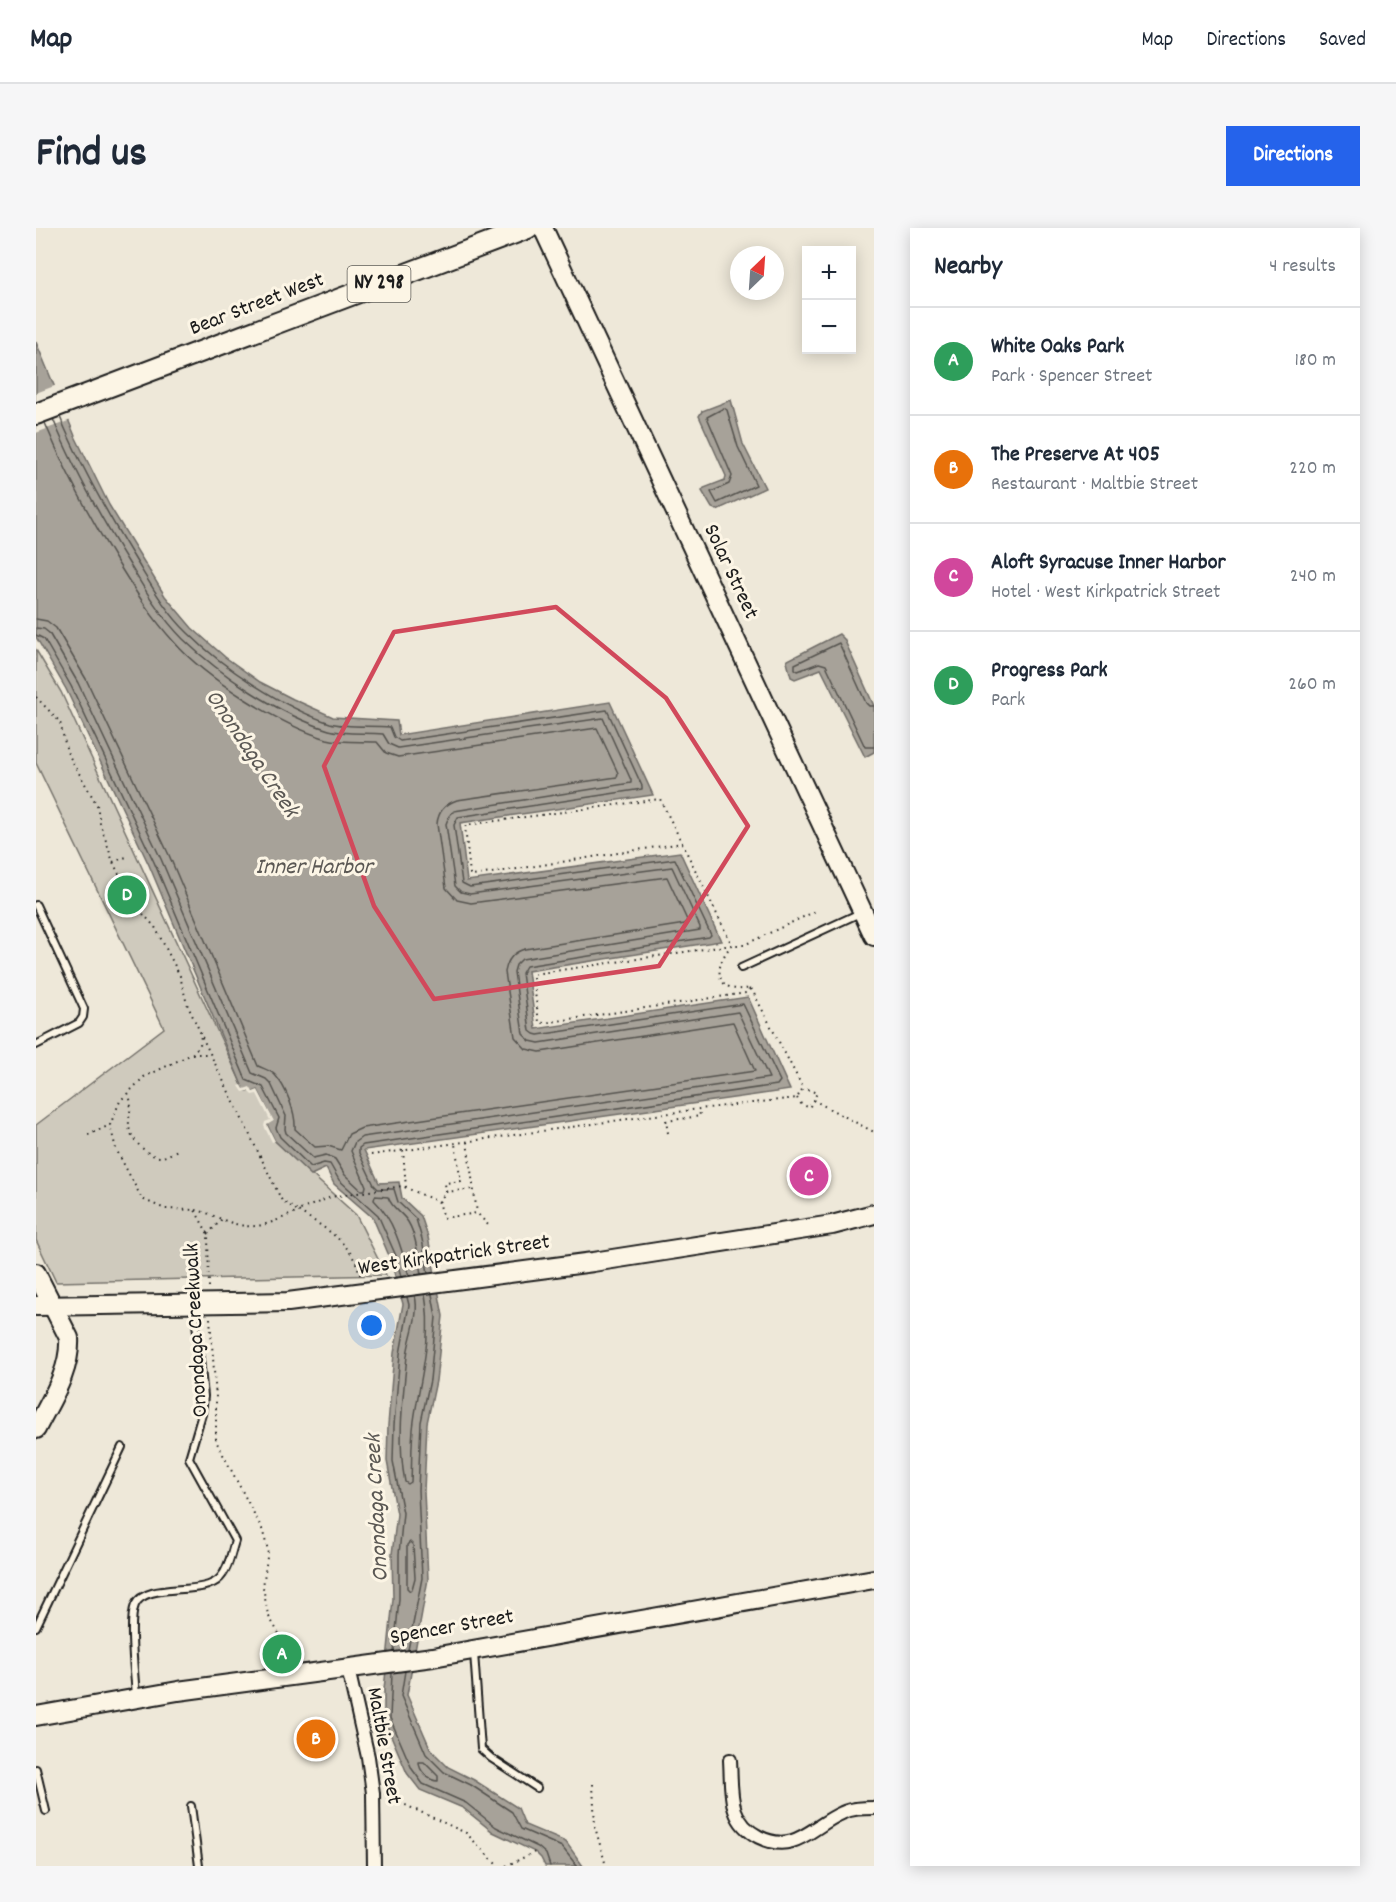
<!DOCTYPE html>
<meta charset="utf-8">
<style>
body{margin:0;font-family:Dekko,sans-serif;background:#f6f6f7;color:#1f2937}
.controls{position:absolute;right:18px;top:18px;display:grid;overflow:hidden;border-radius:0px;box-shadow:0 3px 15px #0003}
.controls button{width:54px;height:54px;display:grid;place-items:center;padding:0;border:0;border-bottom:2px solid #e0e1e3;background:#fff;color:#1f2937;font:30px sans-serif}
.compass{position:absolute;left:694px;top:18px;width:54px;height:54px;border-radius:50%;background:#fff;box-shadow:0 3px 15px #0003;rotate:25deg}
.you{position:absolute;left:336px;top:1098px;width:21px;height:21px;margin:-15px;border:4px solid #fff;border-radius:50%;background:#1a73e8;box-shadow:0 0 0 9px #1a73e833}
.badge{display:grid;place-items:center;width:39px;height:39px;border-radius:50%;background:#2563eb;color:#fff;font-size:20px;font-weight:700}
.pin{position:absolute;translate:-50% -50%;border:3px solid #fff;box-shadow:0 2px 6px #0006}
.list{margin:0;padding:0;list-style:none}
h2{display:flex;justify-content:space-between;align-items:center;height:78px;margin:0;padding:0 24px;font-size:26px}
h2 small{font-size:20px;font-weight:400;color:#747a83}
.list li{display:grid;grid-template-columns:39px 1fr auto;gap:18px;align-items:center;box-sizing:border-box;height:108px;padding:0 24px;border-top:2px solid #e0e1e3}
.list b{display:block;font-size:22px;white-space:nowrap}
.list p{margin:0;font-size:20px;white-space:nowrap;color:#747a83}
.list em{font-size:20px;font-style:normal;color:#747a83}
.map{position:relative;flex:none;width:838px;height:1638px;overflow:hidden;border-radius:0px}
header{display:flex;align-items:center;gap:36px;box-sizing:border-box;height:84px;padding:0 30px;background:#fff;border-bottom:2px solid #e0e1e3}
header strong{font-size:28px}
nav{display:flex;gap:33px;margin-inline-start:auto;font-size:21px}
.intro{display:flex;align-items:center;justify-content:space-between;box-sizing:border-box;height:144px;padding:0 36px}
h1{margin:0;font-size:42px}
.button{padding:15px 27px;border-radius:0px;background:#2563eb;color:#fff;font-size:21px;font-weight:700}
main{display:flex;gap:36px;padding:0 36px}
aside{flex:1;background:#fff;border-radius:0px;box-shadow:0 3px 15px #0003}
.map>svg:first-child{display:block}
</style>
<header>
<strong>Map</strong>
<nav><a>Map</a><a>Directions</a><a>Saved</a></nav>
</header>
<div class="intro"><h1>Find us</h1><a class="button">Directions</a></div>
<main>
<div class="map">
<svg width="838" height="1638" viewBox="0 0 838 1638">
<rect width="100%" height="100%" fill="#eee8d9"/>
<filter id="ink" filterUnits="userSpaceOnUse"><feTurbulence type="fractalNoise" baseFrequency=".0167" numOctaves="2"/><feDisplacementMap in="SourceGraphic" scale="12" xChannelSelector="R" yChannelSelector="G"/><feConvolveMatrix kernelMatrix="1 2 1 2 8 2 1 2 1" color-interpolation-filters="sRGB"/></filter>
<g filter="url(#ink)">
<path fill="#cfcabd" stroke="#76736c" stroke-width="1.5" d="M 0,422 L 25,464 L 208,861 L 222,862 L 238,893 L 239,913 L 320,987 L 350,1047 L 20,1054 L 0,1012 L 0,897 L 128,800 L 0,535 Z"/>
<g fill="#a7a299" stroke="#6f6c67" stroke-width="1.5">
<path d="M 0,114 L 39,208 L 73,277 L 129,368 L 156,400 L 189,429 L 224,454 L 257,471 L 297,489 L 361,493 L 363,507 L 574,474 L 617,567 L 424,595 L 431,653 L 644,624 L 685,713 L 492,743 L 500,801 L 712,769 L 754,862 L 328,922 L 343,955 L 363,954 L 366,970 L 385,988 L 392,1009 L 407,1088 L 400,1153 L 391,1195 L 388,1263 L 392,1351 L 371,1467 L 395,1522 L 412,1539 L 438,1552 L 482,1580 L 489,1597 L 530,1614 L 547,1638 L 509,1638 L 505,1630 L 499,1624 L 457,1604 L 427,1580 L 384,1562 L 371,1545 L 348,1491 L 348,1462 L 357,1371 L 356,1326 L 361,1286 L 351,1233 L 352,1197 L 358,1125 L 367,1076 L 354,1030 L 337,990 L 298,956 L 290,940 L 275,947 L 239,913 L 231,896 L 237,893 L 222,862 L 217,864 L 208,862 L 113,637 L 30,461 L 0,409 Z"/>
<path d="M 695,172 L 707,216 L 729,260 L 681,282 L 676,280 L 666,263 L 668,260 L 689,252 L 690,248 L 663,188 L 666,183 Z"/>
<path d="M 803,406 L 808,411 L 838,478 L 838,524 L 829,529 L 785,441 L 759,451 L 755,449 L 751,434 L 752,432 Z"/>
</g>
<g fill="#eee8d9">
<path d="M 21,157 L 35,192 L 0,205 L 0,165 Z"/>
<path d="M 206,857 L 208,861 L 214,859 L 217,864 L 222,862 L 238,893 L 231,897 L 239,913 L 236,914 L 228,898 L 229,894 L 234,892 L 221,866 L 216,867 L 212,863 L 207,864 L 203,858 Z"/>
</g>
<g fill="none" stroke-linecap="round" stroke-linejoin="round">
<g stroke="#54524e" stroke-width="1.5">
<path d="M 688,180 L 691,182 L 702,219 L 720,257 L 681,275 L 675,264 L 693,256 L 696,248 L 671,189 Z"/>
<path d="M 24,189 C 45,239 71,285 99,331 C 115,357 130,384 152,405 C 186,439 248,480 294,495 C 312,500 335,497 354,499 L 358,509 L 364,513 L 571,482 L 606,558 L 606,561 L 422,589 L 418,597 L 426,655 L 434,659 L 639,631 L 675,707 L 673,709 L 490,738 L 486,745 L 494,803 L 498,806 L 502,807 L 707,776 L 744,853 L 741,857 L 327,917 L 323,920 L 323,925 L 338,957 L 342,961 L 358,961 L 362,974 L 380,991 L 386,1011 L 392,1045"/>
<path d="M 0,391 L 11,393 L 20,400 L 50,451 L 133,627 L 222,838 C 228,841 234,842 239,847 C 250,859 260,885 259,901 L 279,919 L 292,918 L 305,922 L 313,906 L 326,900 L 719,843 L 697,794 L 504,824 L 490,821 L 479,809 L 469,744 C 471,732 477,724 489,721 L 649,696 L 651,692 L 631,649 L 435,675 L 421,672 L 410,660 L 401,596 C 402,584 409,576 421,572 L 581,549 L 582,545 L 561,500 L 362,529 L 350,525 L 341,514 C 325,513 306,515 291,511 C 244,497 169,450 138,414 C 115,389 98,361 80,332 C 53,288 29,243 9,195"/>
<path d="M 0,400 L 8,401 L 13,405 L 42,455 L 125,631 L 216,845 L 230,851 L 235,856 L 250,888 L 249,901 L 250,905 L 277,930 L 290,927 L 299,931 L 309,947 L 325,962 L 329,962 L 330,958 L 315,923 L 319,914 L 326,909 L 733,850 L 702,784 L 503,815 L 494,813 L 487,806 L 478,744 L 480,737 L 486,731 L 664,702 L 664,699 L 636,639 L 434,666 L 425,664 L 419,658 L 410,596 L 413,588 L 418,583 L 595,555 L 595,552 L 567,490 L 362,520 L 353,516 L 347,506 C 330,504 309,507 293,502 C 244,487 183,446 147,411 C 125,389 109,362 94,337 C 65,290 38,242 17,191"/>
<path d="M 0,407 L 8,411 L 35,458 L 118,634 L 210,852 L 227,859 L 243,890 L 240,900 L 244,909 L 275,939 L 288,935 L 294,936 L 303,952 L 342,987 L 360,1028 L 365,1049"/>
<path d="M 838,478 L 833,478 L 830,475 L 803,415 L 759,436 L 759,441 L 762,443 L 783,435 L 790,437 L 829,519 L 838,519"/>
<path d="M 373,1048 C 366,1022 358,991 338,972 L 339,968 L 352,969 C 356,981 366,984 372,994 C 381,1009 382,1030 385,1046"/>
<path d="M 379,1068 C 384,1087 373,1109 371,1128 C 367,1170 361,1213 369,1254 L 372,1256 L 375,1254 C 376,1234 375,1213 378,1193 C 384,1149 397,1111 389,1067"/>
<path d="M 374,1314 L 377,1317 L 379,1350 L 376,1361 L 374,1363 L 371,1360 L 371,1317 Z"/>
<path d="M 372,1422 L 386,1350 L 382,1262 L 385,1194 L 394,1152 L 400,1089 L 396,1066"/>
<path d="M 358,1424 L 363,1371 L 363,1326 L 367,1285 L 357,1233 L 358,1197 L 364,1126 L 373,1077 L 371,1069"/>
<path d="M 369,1443 L 365,1468 L 390,1526 L 408,1544 L 435,1557 L 476,1584 L 485,1601 L 526,1619 L 541,1638"/>
<path d="M 356,1445 L 354,1490 L 376,1541 L 387,1556 L 430,1575 L 460,1599 L 502,1619 L 510,1626 L 514,1638"/>
<path d="M 383,1534 L 388,1534 L 402,1548 L 402,1553 C 393,1553 383,1543 383,1534 Z"/>
</g>
<g stroke="#1c1c1c" stroke-width="10">
<g id="lane">
<path d="M 0,677 L 48,781 L 47,789 L 43,795 L 0,817"/>
<path d="M 705,740 L 824,685"/>
<path d="M 0,1399 L 86,1219"/>
<path d="M 438,1425 L 445,1521 L 455,1530 L 501,1560"/>
<path d="M 100,1469 C 99,1448 92,1394 99,1377 C 110,1353 167,1369 184,1350 C 193,1340 195,1325 199,1313 L 153,1230 L 166,1186 L 168,1168 L 158,1077"/>
<path d="M 0,1541 L 10,1583"/>
<path d="M 155,1578 L 163,1638"/>
</g>
</g>
<g stroke="#1c1c1c" stroke-width="16">
<g id="street">
<path d="M 312,1441 L 332,1529 L 337,1565 L 338,1638"/>
<path d="M 694,1532 C 696,1563 691,1593 723,1609 C 759,1627 776,1598 806,1585 C 816,1580 827,1580 838,1580"/>
</g>
</g>
<g stroke="#1c1c1c" stroke-width="22">
<g id="secondary">
<path d="M 507,0 L 838,708"/>
<path d="M 0,1045 L 33,1110 C 35,1143 14,1173 0,1201"/>
<path d="M 0,1078 L 252,1074 L 557,1034 L 796,997 L 838,986"/>
<path d="M 0,1488 L 142,1463 L 397,1429 L 838,1351"/>
</g>
</g>
<g stroke="#1c1c1c" stroke-width="24">
<path id="primary" d="M 0,186 L 492,0"/>
</g>
<g stroke="#1c1c1c" stroke-width="2" stroke-dasharray="1.5 4.5" stroke-linecap="butt">
<path d="M 0,469 L 24,494 L 31,524 L 61,577 L 64,595 L 77,634 L 98,676 L 119,699 L 144,748 L 151,776 L 165,806 L 164,817 L 156,826 L 108,849 L 84,873 L 74,897 L 80,921 L 106,971 L 129,981 L 159,982 L 172,1006 L 173,1060"/>
<path d="M 77,634 L 93,628"/>
<path d="M 714,761 L 710,765 L 508,795 L 503,794 L 497,750 L 498,746 L 696,717 L 708,717 L 780,683"/>
<path d="M 166,809 L 246,973 L 262,983 L 295,969 L 366,958 L 403,974 L 408,990 L 441,985 L 454,999"/>
<path d="M 156,826 L 174,826"/>
<path d="M 92,865 C 98,879 92,884 93,898 C 94,911 112,930 126,929 C 132,928 138,924 143,921"/>
<path d="M 761,870 L 764,875 L 773,880 L 781,865 L 767,860"/>
<path d="M 777,872 L 838,904"/>
<path d="M 632,905 L 630,893 L 664,888 L 663,881"/>
<path d="M 52,907 L 74,897"/>
<path d="M 431,914 L 441,985"/>
<path d="M 367,922 L 370,960"/>
<path d="M 335,927 L 663,881 L 761,870 L 767,860 L 715,760 C 680,767 675,740 696,717 L 646,615 L 436,648 L 434,646 L 429,599 L 430,597 L 624,571 L 646,615"/>
<path d="M 410,964 L 409,955 L 425,953 L 419,916"/>
<path d="M 403,974 L 410,964 L 437,961"/>
<path d="M 160,982 C 175,985 188,994 204,997 C 224,1002 244,991 262,983 C 291,1001 317,1015 325,1050"/>
<path d="M 172,1006 L 186,991"/>
<path d="M 174,1090 L 180,1169 L 180,1213 L 226,1301 L 232,1322 L 227,1359 L 232,1387 L 259,1433"/>
<path d="M 557,1556 L 559,1599 L 570,1638"/>
<path d="M 349,1565 L 352,1569 L 430,1605 L 462,1638"/>
<path d="M 470,1638 L 499,1624"/>
</g>
<use href="#lane" stroke="#fcf5e5" stroke-width="6"/>
<use href="#street" stroke="#fcf5e5" stroke-width="12"/>
<use href="#secondary" stroke="#fcf5e5" stroke-width="18"/>
<use href="#primary" stroke="#fcf5e5" stroke-width="20"/>
</g>
</g>
<path fill="none" stroke="#d1495b" stroke-width="4.5" stroke-linejoin="round" d="M 520,379 L 630,470 L 712,598 L 623,738 L 398,771 L 338,678 L 288,538 L 358,404 Z"/>
<g text-anchor="middle" dominant-baseline="central" stroke-width="6" stroke-linejoin="round" paint-order="stroke">
<rect fill="#fcf5e5" stroke="#5f5d58" stroke-width="1.5" x="311.5" y="38" width="63" height="36" rx="4.5"/>
<g font-size="21" font-weight="bold" fill="#1c1c1c">
<text x="343" y="56">NY 298</text>
</g>
<g font-size="22" fill="#1c1c1c" stroke="#fcf5e5">
<text transform="translate(221 77) rotate(-21)">Bear Street West</text>
<text transform="translate(694 344) rotate(65)">Solar Street</text>
<text transform="translate(418 1028) rotate(-8)">West Kirkpatrick Street</text>
<text transform="translate(161 1102) rotate(-93)">Onondaga Creekwalk</text>
<text transform="translate(416 1400) rotate(-10)">Spencer Street</text>
<text transform="translate(347 1518) rotate(80)">Maltbie Street</text>
</g>
<g font-size="24" font-style="italic" fill="#5b5854" stroke="#fcf5e5">
<text transform="translate(215 526) rotate(56)">Onondaga Creek</text>
<text x="278" y="640">Inner Harbor</text>
<text transform="translate(342 1280) rotate(-93)">Onondaga Creek</text>
</g>
</g>
</svg>
<div class="controls">
<button>+</button>
<button>−</button>
</div>
<svg class="compass" viewBox="-18 -18 36 36"><path d="M0-13l5 13h-10z" fill="#e53935"/><path d="M0 13l5-13h-10z" fill="#747a83"/></svg>
<div class="you"></div>
<div class="pin badge" style="left:246px;top:1426px;background:#2e9e5b">A</div>
<div class="pin badge" style="left:280px;top:1511px;background:#e8710a">B</div>
<div class="pin badge" style="left:773px;top:948px;background:#d1479c">C</div>
<div class="pin badge" style="left:91px;top:667px;background:#2e9e5b">D</div>
</div>
<aside>
<h2>Nearby<small>4 results</small></h2>
<ul class="list">
<li><span class="badge" style="background:#2e9e5b">A</span><div><b>White Oaks Park</b><p>Park · Spencer Street</p></div><em>180 m</em></li>
<li><span class="badge" style="background:#e8710a">B</span><div><b>The Preserve At 405</b><p>Restaurant · Maltbie Street</p></div><em>220 m</em></li>
<li><span class="badge" style="background:#d1479c">C</span><div><b>Aloft Syracuse Inner Harbor</b><p>Hotel · West Kirkpatrick Street</p></div><em>240 m</em></li>
<li><span class="badge" style="background:#2e9e5b">D</span><div><b>Progress Park</b><p>Park</p></div><em>260 m</em></li>
</ul>
</aside>
</main>
